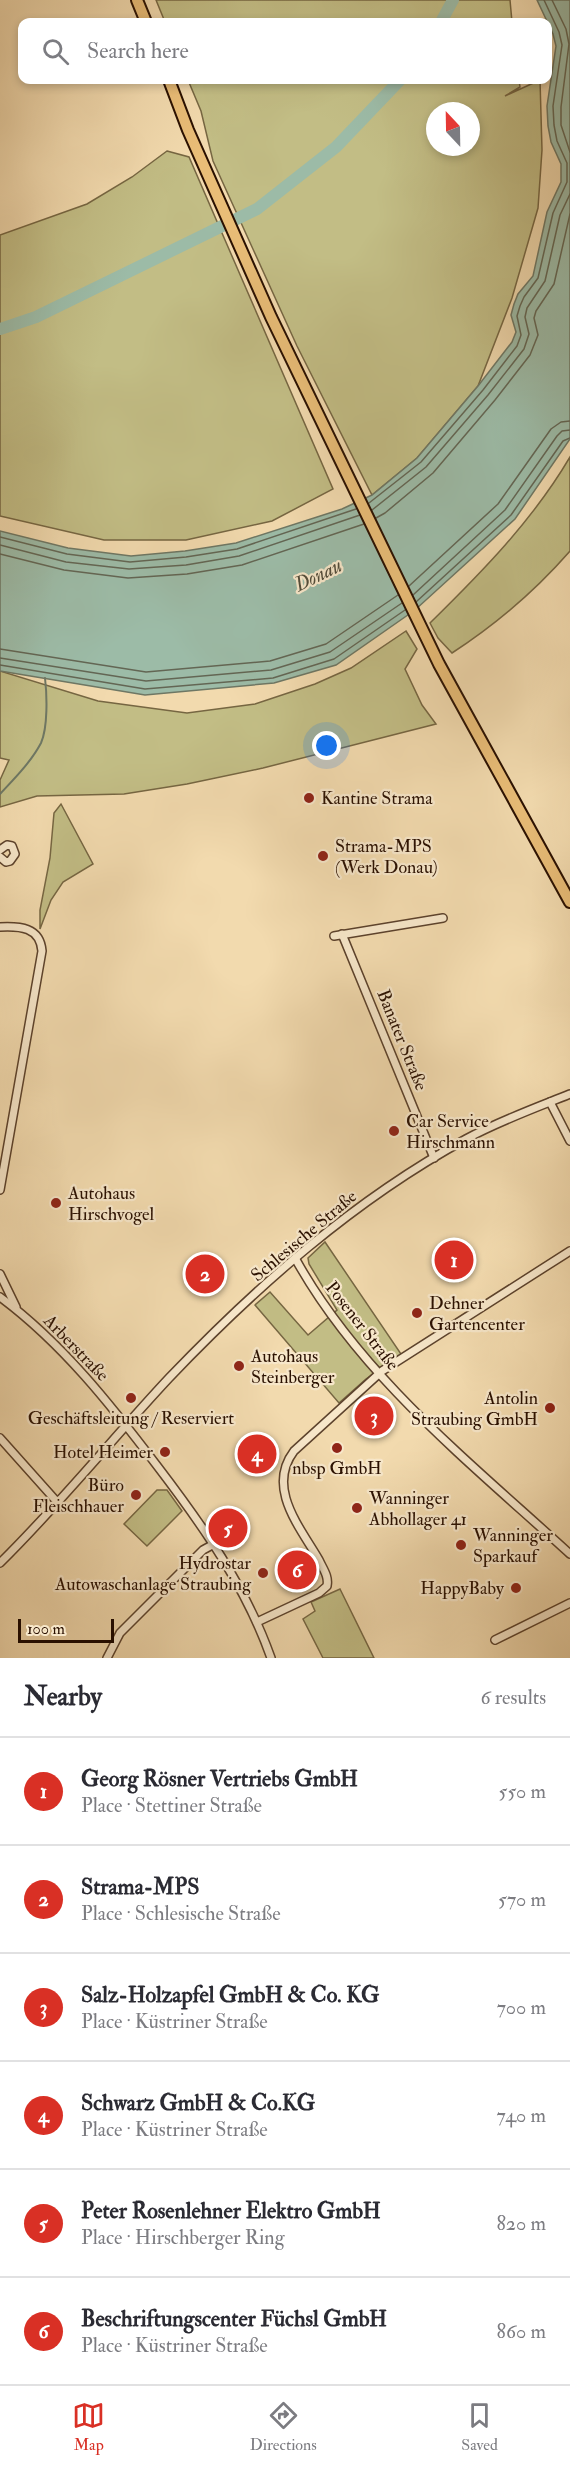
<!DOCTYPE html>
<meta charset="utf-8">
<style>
body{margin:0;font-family:"IM FELL Double Pica",serif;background:#f2f2f3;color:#2b2b33}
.compass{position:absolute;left:426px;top:102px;width:54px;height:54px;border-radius:50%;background:#fff;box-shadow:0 3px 9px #0003;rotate:338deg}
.scale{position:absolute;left:18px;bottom:15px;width:96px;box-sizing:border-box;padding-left:6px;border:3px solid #2a1000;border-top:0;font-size:16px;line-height:21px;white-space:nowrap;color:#2a1000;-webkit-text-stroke:4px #f7e7ca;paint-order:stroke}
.you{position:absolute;left:327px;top:746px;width:21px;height:21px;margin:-15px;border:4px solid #fff;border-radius:50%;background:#1a73e8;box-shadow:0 0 0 9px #1a73e833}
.badge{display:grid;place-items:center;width:39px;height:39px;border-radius:50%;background:#d93025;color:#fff;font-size:20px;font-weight:700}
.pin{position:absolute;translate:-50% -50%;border:3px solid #fff;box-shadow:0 2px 6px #0006}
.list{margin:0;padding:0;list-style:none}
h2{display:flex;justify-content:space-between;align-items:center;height:78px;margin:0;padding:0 24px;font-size:26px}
h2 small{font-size:20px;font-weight:400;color:#7c7c81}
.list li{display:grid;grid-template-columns:39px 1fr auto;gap:18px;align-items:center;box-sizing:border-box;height:108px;padding:0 24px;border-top:2px solid #e1e1e2}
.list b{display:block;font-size:22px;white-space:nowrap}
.list p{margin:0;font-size:20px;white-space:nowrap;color:#7c7c81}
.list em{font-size:20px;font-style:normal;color:#7c7c81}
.icon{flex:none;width:33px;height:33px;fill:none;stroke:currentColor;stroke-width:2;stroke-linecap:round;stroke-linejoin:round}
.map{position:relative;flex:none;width:570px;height:1658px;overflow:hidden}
.search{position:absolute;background:#fff;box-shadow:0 3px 9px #0003;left:18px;right:18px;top:18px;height:66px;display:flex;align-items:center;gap:15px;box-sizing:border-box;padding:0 21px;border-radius:12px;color:#7c7c81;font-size:22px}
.sheet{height:726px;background:#fff}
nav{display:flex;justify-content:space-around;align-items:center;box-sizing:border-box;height:84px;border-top:2px solid #e1e1e2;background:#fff;font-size:16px;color:#7c7c81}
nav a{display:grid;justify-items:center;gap:3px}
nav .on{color:#d93025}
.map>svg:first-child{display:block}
</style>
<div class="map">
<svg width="570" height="1658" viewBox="0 0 570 1658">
<rect width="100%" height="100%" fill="#f2daae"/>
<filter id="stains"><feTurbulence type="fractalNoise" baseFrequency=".00333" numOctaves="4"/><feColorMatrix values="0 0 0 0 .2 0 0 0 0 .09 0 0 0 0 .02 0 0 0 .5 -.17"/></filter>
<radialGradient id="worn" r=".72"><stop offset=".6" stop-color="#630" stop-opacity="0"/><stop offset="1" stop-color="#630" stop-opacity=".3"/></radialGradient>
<g fill="#c2bd85" stroke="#766642" stroke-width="1.5" fill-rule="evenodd">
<path d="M 156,0 L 510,0 L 512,22 L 165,22 Z"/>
<path d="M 188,80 L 519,80 L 520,87 L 505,96 L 540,80 L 542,150 L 538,208 L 512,298 L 478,386 L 417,458 L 372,495 L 297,346 L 213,161 L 201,111 ZM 435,111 L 471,111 L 471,147 L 435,147 Z"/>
<path d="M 167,151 L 189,157 L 333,489 L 272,521 L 186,540 L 104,540 L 0,516 L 0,235 L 87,204 L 132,177 Z"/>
<path d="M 570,457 L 570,551 C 536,590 495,625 452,653 L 438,638 L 430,623 C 482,572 533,520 570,457 Z"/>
<path d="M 406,631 L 417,649 L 405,669 L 422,705 L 436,724 L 263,768 L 187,784 L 124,794 L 37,796 L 0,807 L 0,780 L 9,760 L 0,758 L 0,671 L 98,701 L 187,713 L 255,704 L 315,684 L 351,668 Z"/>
<path d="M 61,804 L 93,864 L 63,882 L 51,900 L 40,929 L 40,910 L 50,858 L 54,813 Z"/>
<path d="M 325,1242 L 401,1354 L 366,1379 L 339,1403 L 255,1305 L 270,1292 L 308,1335 L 337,1310 L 309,1264 L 308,1258 Z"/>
<path d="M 157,1490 L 167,1490 L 182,1511 L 147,1546 L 124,1524 Z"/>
<path d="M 340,1589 L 374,1658 L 323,1658 L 303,1619 L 315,1611 L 311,1602 Z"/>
</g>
<path fill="#9cbba7" stroke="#6e7764" stroke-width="1.5" d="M 537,0 L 570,0 L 570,439 L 515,519 L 415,610 L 336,665 L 274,683 L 145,695 L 0,671 L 0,531 L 68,548 L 131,556 L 185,551 L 236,543 L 342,509 L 372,495 L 417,458 L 478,386 L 512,342 L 516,332 L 511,315 L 514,304 L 518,294 L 533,276 L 547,212 L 561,182 L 561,164 L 551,142 L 548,126 L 547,106 L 556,46 L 553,34 Z"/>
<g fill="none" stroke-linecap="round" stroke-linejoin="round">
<g stroke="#636654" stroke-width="1.5">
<path d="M 552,0 L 566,29 L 569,44 L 561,107 L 561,125 L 570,152"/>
<path d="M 369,503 L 421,462 L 483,390 L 517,346 L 521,335 L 517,316 L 520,306 L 524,297 L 538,278 L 553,213 L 567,182 L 567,163 L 557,141 L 554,125 L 553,106 L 562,45 L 559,32 L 544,0"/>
<path d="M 372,510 L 426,467 L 488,395 L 524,349 L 529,334 L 525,317 L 527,308 L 545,281 L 560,215 L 570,194"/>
<path d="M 376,518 L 385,513 L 433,473 L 495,400 L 530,355 L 538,335 L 534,318 L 536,311 L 554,284 L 570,214"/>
<path d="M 0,537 L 67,554 L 130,562 L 186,557 L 237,549 L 356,509"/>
<path d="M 0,545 L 66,562 L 129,569 L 186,565 L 239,556 L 360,515"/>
<path d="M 0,554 L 64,570 L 128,578 L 187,574 L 242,565 L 364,524"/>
<path d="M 409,586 L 498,504 L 551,429 L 561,422 L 570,421"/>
<path d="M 413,595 L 505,510 L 557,436 L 562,431 L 570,430"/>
<path d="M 416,602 L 511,515 L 563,441 L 570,438"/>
<path d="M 0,649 L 146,672 L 270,661 L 326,644 L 398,595"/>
<path d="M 0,658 L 146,681 L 271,670 L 330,652 L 402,603"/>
<path d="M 0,665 L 145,689 L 273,678 L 334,659 L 405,610"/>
</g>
<path stroke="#6e7764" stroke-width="2" d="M 0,794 C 14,779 31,762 41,743 C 48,727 47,695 45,678"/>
<g stroke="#9cbba7" stroke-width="12">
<path d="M 441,22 L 453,0"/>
<path d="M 0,329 L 36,317 L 257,209 L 336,147 L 400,80"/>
</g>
<g stroke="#5c422c" stroke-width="10">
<g id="minor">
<path d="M 0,850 L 7,845 L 12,846 L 15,854 L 10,861 L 6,862 L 0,857"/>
<path d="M 0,927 C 20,926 40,927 42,951 L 0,1190"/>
<path d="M 342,934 L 434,1158"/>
<path d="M 334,936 L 443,918"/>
<path d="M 550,1102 L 570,1141"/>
<path d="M 295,1258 C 360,1376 473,1465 570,1554"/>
<path d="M 0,1274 L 16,1307"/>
<path d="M 0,1297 C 62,1343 111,1405 158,1467 C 203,1526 246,1587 271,1658"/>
<path d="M 0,1438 L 58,1503"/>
<path d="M 0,1563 C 60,1504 112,1439 169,1378 C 256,1287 354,1200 466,1139 C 499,1121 535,1108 570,1094"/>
<path d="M 257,1622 L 319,1593 L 327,1586 C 329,1576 323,1569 319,1560 C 300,1527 266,1488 294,1451 L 382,1371 L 570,1251"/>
<path d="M 495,1640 L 570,1603"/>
<path d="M 107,1658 L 120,1633 L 203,1550 L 214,1544"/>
</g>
</g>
<g stroke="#2a1000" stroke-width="14">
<g id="highway">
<path d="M 137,0 L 146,22"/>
<path d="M 169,80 L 188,130 L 271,317 L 439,664 L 570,902"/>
</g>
</g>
<use href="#minor" stroke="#f7e7ca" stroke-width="7"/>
<use href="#highway" stroke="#e9bd77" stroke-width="10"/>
</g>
<g fill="#8f2418" stroke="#f7e7ca" stroke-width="2">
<circle cx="309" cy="798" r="6"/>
<circle cx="323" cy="856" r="6"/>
<circle cx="394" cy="1131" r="6"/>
<circle cx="56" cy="1203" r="6"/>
<circle cx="417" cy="1313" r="6"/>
<circle cx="239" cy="1366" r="6"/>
<circle cx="131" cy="1398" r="6"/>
<circle cx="550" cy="1408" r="6"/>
<circle cx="337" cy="1448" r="6"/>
<circle cx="165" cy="1452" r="6"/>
<circle cx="136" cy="1495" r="6"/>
<circle cx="357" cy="1508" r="6"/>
<circle cx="461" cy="1545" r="6"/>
<circle cx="263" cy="1573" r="6"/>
<circle cx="516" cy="1588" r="6"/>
</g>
<g text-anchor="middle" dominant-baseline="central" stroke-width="4.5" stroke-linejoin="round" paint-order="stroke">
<g font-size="18" fill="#2a1000" stroke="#f7e7ca" text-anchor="start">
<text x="321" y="798">Kantine Strama</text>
<text x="335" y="846">Strama-MPS<tspan x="335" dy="21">(Werk Donau)</tspan></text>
<text x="406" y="1121">Car Service<tspan x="406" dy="21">Hirschmann</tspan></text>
<text x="68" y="1193">Autohaus<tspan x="68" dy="21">Hirschvogel</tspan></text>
<text x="429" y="1303">Dehner<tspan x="429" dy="21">Gartencenter</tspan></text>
<text x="251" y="1356">Autohaus<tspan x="251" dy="21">Steinberger</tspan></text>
<text x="538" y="1398" text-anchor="end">Antolin<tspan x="538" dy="21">Straubing GmbH</tspan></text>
<text x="131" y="1418" text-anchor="middle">Geschäftsleitung / Reserviert</text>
<text x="153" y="1452" text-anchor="end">Hotel Heimer</text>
<text x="337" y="1468" text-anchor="middle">nbsp GmbH</text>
<text x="124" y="1485" text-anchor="end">Büro<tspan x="124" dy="21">Fleischhauer</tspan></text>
<text x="369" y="1498">Wanninger<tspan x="369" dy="21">Abhollager 41</tspan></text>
<text x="473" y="1535">Wanninger<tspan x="473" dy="21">Sparkauf</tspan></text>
<text x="251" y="1563" text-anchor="end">Hydrostar<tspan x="251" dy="21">Autowaschanlage Straubing</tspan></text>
<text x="504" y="1588" text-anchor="end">HappyBaby</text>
</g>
<g font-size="18" fill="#2a1000" stroke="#f7e7ca">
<text transform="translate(402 1040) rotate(68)">Banater Straße</text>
<text transform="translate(304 1236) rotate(-40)">Schlesische Straße</text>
<text transform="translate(362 1326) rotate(52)">Posener Straße</text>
<text transform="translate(76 1348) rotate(46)">Arberstraße</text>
</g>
<g font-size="20" font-style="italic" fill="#524c3a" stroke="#f7e7ca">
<text transform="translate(318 575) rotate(-26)">Donau</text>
</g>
</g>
<rect width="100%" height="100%" filter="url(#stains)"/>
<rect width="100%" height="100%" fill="url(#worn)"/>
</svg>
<svg class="compass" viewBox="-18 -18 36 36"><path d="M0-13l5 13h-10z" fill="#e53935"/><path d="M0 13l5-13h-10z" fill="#7c7c81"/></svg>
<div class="scale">100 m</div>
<div class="you"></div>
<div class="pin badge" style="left:454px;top:1260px">1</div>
<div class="pin badge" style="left:205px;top:1274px">2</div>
<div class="pin badge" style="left:374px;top:1416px">3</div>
<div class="pin badge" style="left:257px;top:1454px">4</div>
<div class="pin badge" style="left:228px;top:1528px">5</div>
<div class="pin badge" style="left:297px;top:1570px">6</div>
<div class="search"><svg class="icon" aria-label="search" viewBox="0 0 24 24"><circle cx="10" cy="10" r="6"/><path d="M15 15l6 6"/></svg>Search here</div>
</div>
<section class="sheet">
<h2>Nearby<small>6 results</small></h2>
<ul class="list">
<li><span class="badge">1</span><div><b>Georg Rösner Vertriebs GmbH</b><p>Place · Stettiner Straße</p></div><em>550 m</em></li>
<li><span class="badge">2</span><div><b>Strama-MPS</b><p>Place · Schlesische Straße</p></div><em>570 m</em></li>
<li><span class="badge">3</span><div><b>Salz-Holzapfel GmbH &amp; Co. KG</b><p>Place · Küstriner Straße</p></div><em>700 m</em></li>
<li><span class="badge">4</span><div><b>Schwarz GmbH &amp; Co.KG</b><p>Place · Küstriner Straße</p></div><em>740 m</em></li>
<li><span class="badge">5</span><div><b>Peter Rosenlehner Elektro GmbH</b><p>Place · Hirschberger Ring</p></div><em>820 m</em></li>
<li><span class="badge">6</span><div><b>Beschriftungscenter Füchsl GmbH</b><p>Place · Küstriner Straße</p></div><em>860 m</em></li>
</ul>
</section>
<nav>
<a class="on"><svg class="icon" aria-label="map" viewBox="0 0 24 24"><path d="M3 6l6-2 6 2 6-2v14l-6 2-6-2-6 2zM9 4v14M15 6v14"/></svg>Map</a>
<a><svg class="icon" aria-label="directions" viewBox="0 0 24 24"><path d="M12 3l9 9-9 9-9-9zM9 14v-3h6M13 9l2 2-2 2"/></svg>Directions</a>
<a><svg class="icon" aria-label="saved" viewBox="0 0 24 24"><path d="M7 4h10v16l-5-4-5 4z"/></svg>Saved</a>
</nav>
